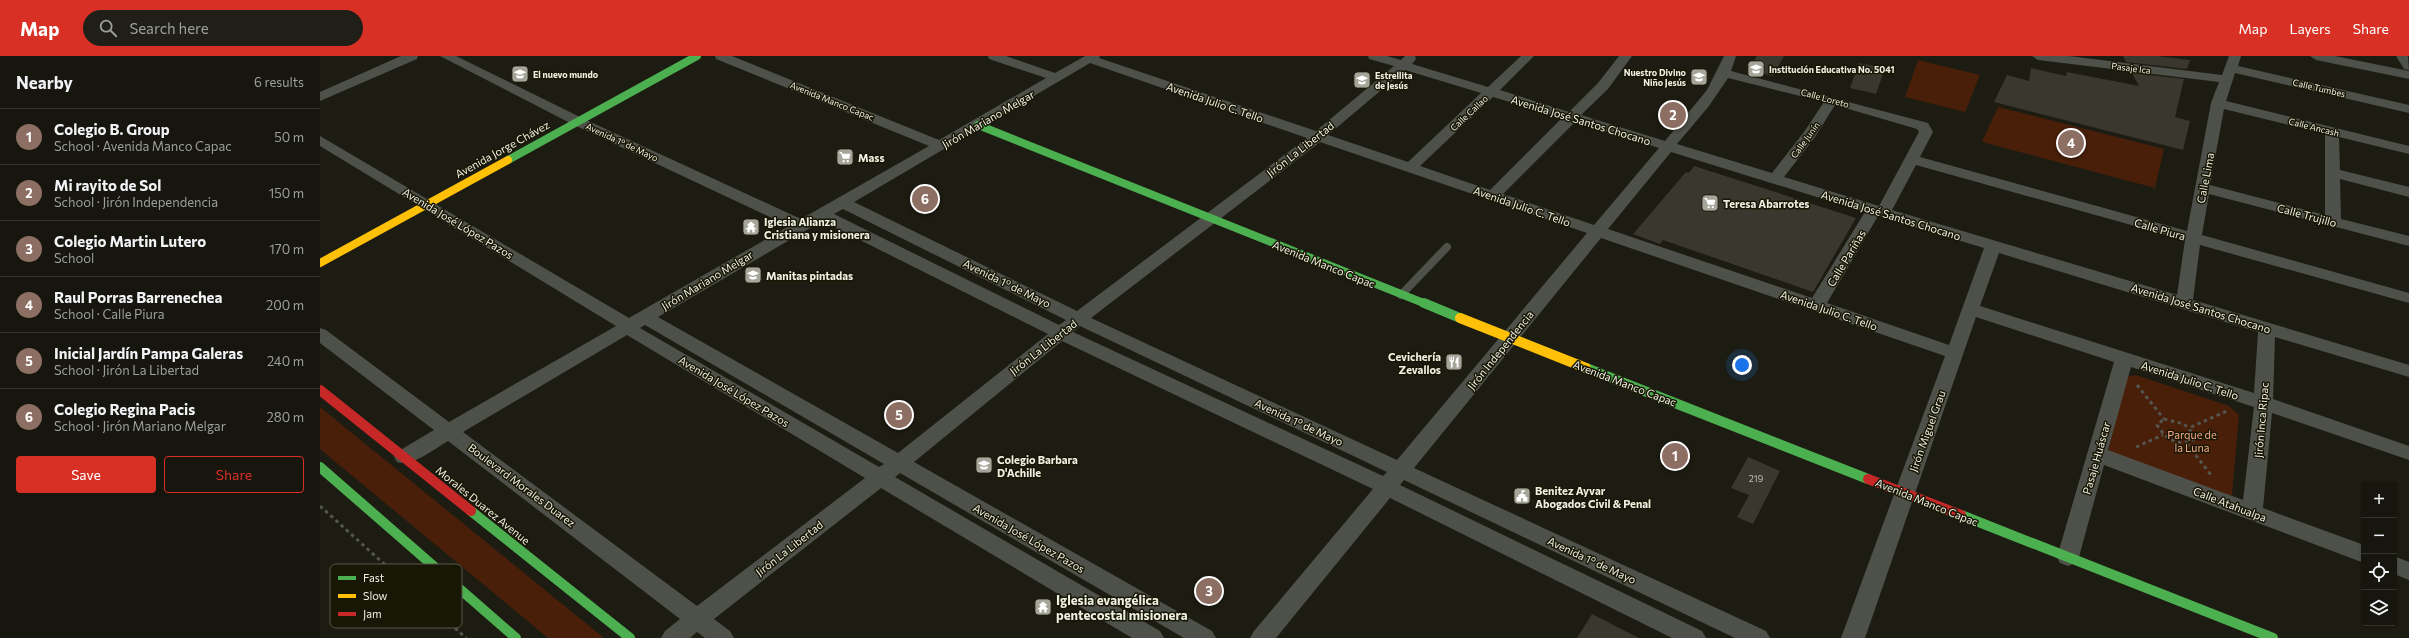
<!DOCTYPE html>
<meta charset="utf-8">
<style>
body{margin:0;font-family:Commissioner,sans-serif;background:#1f1e17;color:#f1f3f6}
.controls{position:absolute;right:12px;bottom:12px;display:grid;overflow:hidden;border-radius:4px;box-shadow:0 1px 3px #0004}
.controls button{width:36px;height:36px;display:grid;place-items:center;padding:0;border:0;border-bottom:1px solid #35342e;background:#16150e;color:#f1f3f6;font:20px sans-serif}
.you{position:absolute;left:1422px;top:309px;width:14px;height:14px;margin:-10px;border:3px solid #fff;border-radius:50%;background:#1a73e8;box-shadow:0 0 0 6px #1a73e833}
.badge{display:grid;place-items:center;width:26px;height:26px;border-radius:50%;background:#d93025;color:#fff;font-size:13px;font-weight:700}
.pin{position:absolute;translate:-50% -50%;border:2px solid #fff;box-shadow:0 1px 4px #0006}
.list{margin:0;padding:0;list-style:none}
h2{display:flex;justify-content:space-between;align-items:center;height:52px;margin:0;padding:0 16px;font-size:17px}
h2 small{font-size:13px;font-weight:400;color:#9e9f9e}
.list li{display:grid;grid-template-columns:26px 1fr auto;gap:12px;align-items:center;box-sizing:border-box;height:56px;padding:0 16px;border-top:1px solid #35342e}
.list b{display:block;font-size:15px;white-space:nowrap}
.list p{margin:0;font-size:13px;white-space:nowrap;color:#9e9f9e}
.list em{font-size:13px;font-style:normal;color:#9e9f9e}
.actions{display:flex;gap:8px;padding:12px 16px}
.actions a{flex:1;padding:9px 0;border:1px solid #d93025;border-radius:4px;text-align:center;font-size:14px;color:#d93025}
.actions .main{background:#d93025;color:#fff}
.icon{flex:none;width:22px;height:22px;fill:none;stroke:currentColor;stroke-width:2;stroke-linecap:round;stroke-linejoin:round}
.map{position:relative;flex:none;width:2089px;height:582px;overflow:hidden}
header{display:flex;align-items:center;gap:24px;box-sizing:border-box;height:56px;padding:0 20px;background:#d93025;color:#fff}
header strong{font-size:19px}
nav{display:flex;gap:22px;margin-inline-start:auto;font-size:14px}
.search{width:280px;height:36px;background:#1f1e17;display:flex;align-items:center;gap:10px;box-sizing:border-box;padding:0 14px;border-radius:22px;color:#9e9f9e;font-size:15px}
main{display:flex}
aside{flex:1;background:#16150e}
.map>svg:first-child{display:block}
</style>
<header>
<strong>Map</strong>
<div class="search"><svg class="icon" aria-label="search" viewBox="0 0 24 24"><circle cx="10" cy="10" r="6"/><path d="M15 15l6 6"/></svg>Search here</div>
<nav><a>Map</a><a>Layers</a><a>Share</a></nav>
</header>
<main>
<aside>
<h2>Nearby<small>6 results</small></h2>
<ul class="list">
<li><span class="badge" style="background:#8d6e63">1</span><div><b>Colegio B. Group</b><p>School · Avenida Manco Capac</p></div><em>50 m</em></li>
<li><span class="badge" style="background:#8d6e63">2</span><div><b>Mi rayito de Sol</b><p>School · Jirón Independencia</p></div><em>150 m</em></li>
<li><span class="badge" style="background:#8d6e63">3</span><div><b>Colegio Martin Lutero</b><p>School</p></div><em>170 m</em></li>
<li><span class="badge" style="background:#8d6e63">4</span><div><b>Raul Porras Barrenechea</b><p>School · Calle Piura</p></div><em>200 m</em></li>
<li><span class="badge" style="background:#8d6e63">5</span><div><b>Inicial Jardín Pampa Galeras</b><p>School · Jirón La Libertad</p></div><em>240 m</em></li>
<li><span class="badge" style="background:#8d6e63">6</span><div><b>Colegio Regina Pacis</b><p>School · Jirón Mariano Melgar</p></div><em>280 m</em></li>
</ul>
<div class="actions"><a class="main">Save</a><a>Share</a></div>
</aside>
<div class="map">
<svg width="2089" height="582" viewBox="0 0 2089 582">
<rect width="100%" height="100%" fill="#1d1c12"/>
<g fill="#491f09">
<path d="M 1598,4 L 1660,19 L 1645,56 L 1585,41 Z"/>
<path d="M 1678,51 L 1844,93 L 1835,132 L 1662,86 Z"/>
<path d="M 1816,319 L 1909,350 L 1919,359 L 1912,439 L 1897,439 L 1788,396 L 1806,321 Z"/>
<path d="M 0,351 L 284,582 L 228,582 L 0,393 Z"/>
</g>
<g fill="#3a372e">
<path d="M 1437,0 L 1464,0 L 1453,20 L 1428,14 Z"/>
<path d="M 1803,0 L 1837,0 L 1870,4 L 1867,13 L 1806,6 Z"/>
<path d="M 1539,7 L 1565,12 L 1556,38 L 1530,32 Z"/>
<path d="M 1711,12 L 1746,20 L 1747,16 L 1819,30 L 1812,17 L 1864,23 L 1855,61 L 1870,65 L 1863,94 L 1674,46 L 1687,19 L 1709,25 Z"/>
<path d="M 1374,110 L 1536,162 L 1493,236 L 1343,184 L 1340,188 L 1313,178 L 1366,116 L 1369,117 Z"/>
<path d="M 1428,401 L 1460,415 L 1433,468 L 1417,461 L 1429,439 L 1411,432 Z"/>
<path d="M 1272,558 L 1319,582 L 1257,582 Z"/>
</g>
<g fill="none" stroke-linecap="round" stroke-linejoin="round">
<g stroke="#53554e" stroke-width="3" stroke-dasharray="3.5 3.5" stroke-linecap="butt">
<path d="M 1817,329 L 1844,363"/>
<path d="M 1844,363 L 1864,368 L 1877,382 C 1859,391 1847,385 1837,369 Z"/>
<path d="M 1871,371 L 1907,355"/>
<path d="M 1867,388 L 1891,419"/>
<path d="M 1816,391 L 1843,379"/>
<path d="M 0,450 L 146,582"/>
</g>
<path stroke="#4d5149" stroke-width="8" d="M 1081,239 L 1127,191"/>
<g fill="#4d5149" fill-rule="evenodd">
<path d="M 81,0 L 98,0 L 97,3 L 0,45 L 0,36 Z"/>
<path d="M 120,0 L 136,0 L 262,62 L 481,163 L 609,90 L 396,3 L 395,0 L 412,0 L 619,84 L 726,22 L 669,3 L 668,0 L 686,0 L 735,17 L 765,0 L 780,0 L 779,2 L 996,75 L 1074,10 L 1049,3 L 1048,0 L 1067,0 L 1081,4 L 1085,0 L 1095,0 L 1096,3 L 1092,8 L 1168,31 L 1201,0 L 1214,0 L 1180,34 L 1249,56 L 1278,27 L 1299,0 L 1312,0 L 1288,33 L 1261,59 L 1345,85 L 1387,34 L 1404,0 L 1416,0 L 1411,15 L 1608,67 L 1613,76 L 1600,101 L 1867,175 L 1891,47 L 1899,26 L 1718,4 L 1712,0 L 1749,0 L 1902,19 L 1909,0 L 1921,0 L 1918,10 L 2089,49 L 2089,57 L 1915,17 L 1906,45 L 2089,90 L 2089,98 L 2019,81 L 2020,114 L 2089,131 L 2089,141 L 2020,123 L 2021,163 L 2089,180 L 2089,190 L 1889,138 L 1882,179 L 2089,237 L 2089,247 L 1880,189 L 1873,244 L 2089,309 L 2089,321 L 1955,281 L 1953,343 L 2089,390 L 2089,404 L 1952,357 L 1943,452 L 2044,489 L 2044,507 L 1784,409 L 1759,501 L 1756,507 L 1748,510 L 1740,507 L 1737,501 L 1794,306 L 1656,261 L 1545,582 L 1521,582 L 1625,300 L 1281,182 L 1094,412 L 1446,575 L 1450,582 L 1415,582 L 1084,424 L 1080,429 L 1382,575 L 1386,582 L 1352,582 L 1070,442 L 956,582 L 930,582 L 934,575 L 1053,433 L 742,285 L 594,406 L 892,575 L 896,582 L 864,582 L 580,417 L 575,421 L 840,575 L 844,582 L 812,582 L 561,432 L 394,563 L 410,575 L 414,582 L 385,582 L 377,576 L 370,582 L 341,582 L 345,575 L 360,563 L 128,385 C 114,393 93,411 77,406 L 74,401 L 77,396 L 114,374 L 0,287 L 0,272 L 6,274 L 129,366 L 296,270 L 0,90 L 0,80 L 309,262 L 469,170 L 252,68 ZM 770,7 L 987,82 L 757,255 L 534,146 ZM 1085,14 L 1161,37 L 1088,106 L 1008,79 ZM 1408,22 L 1504,46 L 1484,76 L 1452,117 L 1357,88 L 1389,50 ZM 1173,41 L 1242,62 L 1170,134 L 1100,110 ZM 1515,49 L 1597,73 L 1599,76 L 1559,150 L 1464,121 L 1495,81 ZM 1904,53 L 2005,78 L 2005,159 L 1890,129 ZM 1255,66 L 1339,92 L 1274,169 L 1183,138 ZM 1000,86 L 1267,177 L 1077,404 L 771,262 ZM 1351,96 L 1545,156 L 1492,242 L 1288,173 ZM 1596,109 L 1865,184 L 1857,239 L 1572,154 ZM 523,153 L 746,264 L 739,269 L 514,158 ZM 1558,160 L 1664,192 L 1629,289 L 1507,247 ZM 502,165 L 728,278 L 578,397 L 338,261 ZM 1679,197 L 1938,276 L 1934,337 L 1660,250 ZM 325,269 L 564,408 L 559,411 L 320,272 ZM 760,270 L 1067,416 L 1063,420 L 753,276 ZM 307,279 L 545,422 L 377,550 L 143,376 ZM 1811,311 L 1934,351 L 1923,444 L 1788,394 Z"/>
<path d="M 1990,0 L 2015,0 L 2089,15 L 2089,23 L 1996,4 Z"/>
<path d="M 2076,0 L 2088,0 L 2089,14 L 2084,13 Z"/>
<path d="M 2074,500 L 2089,506 L 2089,524 L 2074,518 Z"/>
</g>
<g stroke="#4caf50" stroke-width="8">
<path d="M 658,69 L 1106,248"/>
<path d="M 188,104 L 377,0"/>
</g>
<g stroke="#4caf50" stroke-width="10">
<path d="M 1104,247 L 1140,262"/>
<path d="M 1266,312 L 1548,423"/>
<path d="M 0,411 L 196,582"/>
<path d="M 151,455 L 310,582"/>
<path d="M 1641,459 L 1953,582"/>
</g>
<path stroke="#ffc107" stroke-width="8" d="M 0,207 L 188,104"/>
<path stroke="#ffc107" stroke-width="10" d="M 1140,262 L 1266,312"/>
<g stroke="#c62828" stroke-width="10">
<path d="M 0,334 L 151,455"/>
<path d="M 1548,423 L 1641,459"/>
</g>
</g>
<defs>
<g id="school-square" transform="scale(0.9)"><rect x="-9" y="-9" width="18" height="18" rx="4" fill="#a6a59a" stroke="#181705"/><path d="M0-5L7-2L0 1L-7-2ZM-4 1L0 2.5L4 1V4Q0 6-4 4Z" fill="#fff"/></g>
<g id="supermarket-square" transform="scale(0.9)"><rect x="-9" y="-9" width="18" height="18" rx="4" fill="#a6a59a" stroke="#181705"/><path d="M-6-5.5h2.5l.6 2H6L4.5 2H-2.5L-4.4-4H-6ZM-1.5 3.2a1.3 1.3 0 1 0 .1 0ZM3 3.2a1.3 1.3 0 1 0 .1 0Z" fill="#fff"/></g>
<g id="temple-square" transform="scale(0.9)"><rect x="-9" y="-9" width="18" height="18" rx="4" fill="#a6a59a" stroke="#181705"/><path d="M0-6L5-2H3V0L6.5 2.5H4V6H1.5V3h-3V6H-4V2.5H-6.5L-3 0V-2H-5Z" fill="#fff"/></g>
<g id="restaurant-square" transform="scale(0.9)"><rect x="-9" y="-9" width="18" height="18" rx="4" fill="#a6a59a" stroke="#181705"/><path d="M-5-6h1v4h1v-4h1v4h1v-4h1v5L-1.5 .5V6h-2V.5L-5-1ZM5-6V6H3V1.5H1.5Q1.5-4 5-6Z" fill="#fff"/></g>
<g id="civic-square" transform="scale(0.9)"><rect x="-9" y="-9" width="18" height="18" rx="4" fill="#a6a59a" stroke="#181705"/><path d="M-.6-6.5H3V-4.5H.6V-3L4-1V1h2V6H-6V1h2V-1L-.6-3ZM-1.2 2.5V6h2.4V2.5Z" fill="#fff"/></g>
</defs>
<g fill-rule="evenodd">
<use href="#school-square" x="1436" y="13"/>
<use href="#school-square" x="200" y="18"/>
<use href="#school-square" x="1379" y="21"/>
<use href="#school-square" x="1042" y="24"/>
<use href="#supermarket-square" x="525" y="101"/>
<use href="#supermarket-square" x="1390" y="147"/>
<use href="#temple-square" x="431" y="171"/>
<use href="#school-square" x="433" y="219"/>
<use href="#restaurant-square" x="1134" y="306"/>
<use href="#school-square" x="664" y="409"/>
<use href="#civic-square" x="1202" y="440"/>
<use href="#temple-square" x="723" y="551"/>
</g>
<g text-anchor="middle" dominant-baseline="central" stroke-width="3" stroke-linejoin="round" paint-order="stroke">
<g font-size="9" fill="#efefe3" stroke="#181705">
<text transform="translate(1811 12) rotate(7)">Pasaje Ica</text>
<text transform="translate(1999 32) rotate(13)">Calle Tumbes</text>
<text transform="translate(1505 42) rotate(15)">Calle Loreto</text>
<text transform="translate(512 45) rotate(22)">Avenida Manco Capac</text>
<text transform="translate(1149 57) rotate(-43)">Calle Callao</text>
<text transform="translate(1994 71) rotate(14)">Calle Ancash</text>
<text transform="translate(1485 84) rotate(-54)">Calle Junín</text>
<text transform="translate(302 86) rotate(25)">Avenida 1º de Mayo</text>
</g>
<g font-size="9" font-weight="bold" fill="#efefe3" stroke="#181705" text-anchor="start">
<text x="1449" y="13">Institución Educativa No. 5041</text>
<text x="1366" y="16" text-anchor="end">Nuestro Divino<tspan x="1366" dy="10">Niño Jesús</tspan></text>
<text x="213" y="18">El nuevo mundo</text>
<text x="1055" y="19">Estrellita<tspan x="1055" dy="10">de Jesús</tspan></text>
</g>
<g font-size="9" fill="#c2c1b6">
<text x="1436" y="422">219</text>
</g>
<g font-size="11" fill="#efefe3" stroke="#181705">
<text transform="translate(895 46) rotate(19)">Avenida Julio C. Tello</text>
<text transform="translate(668 63) rotate(-30)">Jirón Mariano Melgar</text>
<text transform="translate(1261 64) rotate(17)">Avenida José Santos Chocano</text>
<text transform="translate(182 93) rotate(-29)">Avenida Jorge Chávez</text>
<text transform="translate(980 93) rotate(-38)">Jirón La Libertad</text>
<text transform="translate(1885 122) rotate(-79)">Calle Lima</text>
<text transform="translate(1202 150) rotate(19)">Avenida Julio C. Tello</text>
<text transform="translate(1571 159) rotate(17)">Avenida José Santos Chocano</text>
<text transform="translate(1987 159) rotate(15)">Calle Trujillo</text>
<text transform="translate(138 167) rotate(31)">Avenida José López Pazos</text>
<text transform="translate(1840 173) rotate(16)">Calle Piura</text>
<text transform="translate(1526 202) rotate(-59)">Calle Pariñas</text>
<text transform="translate(1004 208) rotate(22)">Avenida Manco Capac</text>
<text transform="translate(387 224) rotate(-31)">Jirón Mariano Melgar</text>
<text transform="translate(687 227) rotate(26)">Avenida 1º de Mayo</text>
<text transform="translate(1881 252) rotate(17)">Avenida José Santos Chocano</text>
<text transform="translate(1509 254) rotate(19)">Avenida Julio C. Tello</text>
<text transform="translate(723 291) rotate(-38)">Jirón La Libertad</text>
<text transform="translate(1180 294) rotate(-51)">Jirón Independencia</text>
<text transform="translate(1870 324) rotate(18)">Avenida Julio C. Tello</text>
<text transform="translate(1305 327) rotate(21)">Avenida Manco Capac</text>
<text transform="translate(414 335) rotate(31)">Avenida José López Pazos</text>
<text transform="translate(1941 364) rotate(-85)">Jirón Inca Ripac</text>
<text transform="translate(979 366) rotate(25)">Avenida 1º de Mayo</text>
<text transform="translate(1607 375) rotate(-70)">Jirón Miguel Grau</text>
<text transform="translate(1776 402) rotate(-74)">Pasaje Huáscar</text>
<text transform="translate(202 429) rotate(37)">Boulevard Morales Duarez</text>
<text transform="translate(1607 446) rotate(22)">Avenida Manco Capac</text>
<text transform="translate(1910 448) rotate(21)">Calle Atahualpa</text>
<text transform="translate(163 449) rotate(39)">Morales Duarez Avenue</text>
<text transform="translate(709 482) rotate(30)">Avenida José López Pazos</text>
<text transform="translate(469 492) rotate(-38)">Jirón La Libertad</text>
<text transform="translate(1272 504) rotate(25)">Avenida 1º de Mayo</text>
</g>
<g font-size="11" font-weight="bold" fill="#efefe3" stroke="#181705" text-anchor="start">
<text x="538" y="101">Mass</text>
<text x="1403" y="147">Teresa Abarrotes</text>
<text x="444" y="165">Iglesia Alianza<tspan x="444" dy="13">Cristiana y misionera</tspan></text>
<text x="446" y="219">Manitas pintadas</text>
<text x="1121" y="300" text-anchor="end">Cevichería<tspan x="1121" dy="13">Zevallos</tspan></text>
<text x="677" y="403">Colegio Barbara<tspan x="677" dy="13">D'Achille</tspan></text>
<text x="1215" y="434">Benitez Ayvar<tspan x="1215" dy="13">Abogados Civil &amp; Penal</tspan></text>
</g>
<g font-size="11" fill="#f6a987" stroke="#181705">
<text x="1872" y="378">Parque de<tspan x="1872" dy="13">la Luna</tspan></text>
</g>
<g font-size="13" font-weight="bold" fill="#efefe3" stroke="#181705" text-anchor="start">
<text x="736" y="544">Iglesia evangélica<tspan x="736" dy="15">pentecostal misionera</tspan></text>
</g>
</g>
<rect x="10" y="508" width="132" height="64" rx="6" fill="#181705" stroke="#585848" stroke-width="1"/>
<rect x="18" y="520" width="18" height="4" fill="#4caf50"/>
<rect x="18" y="538" width="18" height="4" fill="#ffc107"/>
<rect x="18" y="556" width="18" height="4" fill="#c62828"/>
<g font-size="11" fill="#efefe3">
<text x="43" y="526">Fast</text>
<text x="43" y="544">Slow</text>
<text x="43" y="562">Jam</text>
</g>
</svg>
<div class="controls">
<button>+</button>
<button>−</button>
<button><svg class="icon" aria-label="locate" viewBox="0 0 24 24"><circle cx="12" cy="12" r="6"/><path d="M12 2v4M12 18v4M2 12h4M18 12h4"/></svg></button>
<button><svg class="icon" aria-label="layers" viewBox="0 0 24 24"><path d="M12 4l9 5-9 5-9-5zM3 14l9 5 9-5"/></svg></button>
</div>
<div class="you"></div>
<div class="pin badge" style="left:1355px;top:400px;background:#8d6e63">1</div>
<div class="pin badge" style="left:1353px;top:59px;background:#8d6e63">2</div>
<div class="pin badge" style="left:889px;top:535px;background:#8d6e63">3</div>
<div class="pin badge" style="left:1751px;top:87px;background:#8d6e63">4</div>
<div class="pin badge" style="left:579px;top:359px;background:#8d6e63">5</div>
<div class="pin badge" style="left:605px;top:143px;background:#8d6e63">6</div>
</div>
</main>
